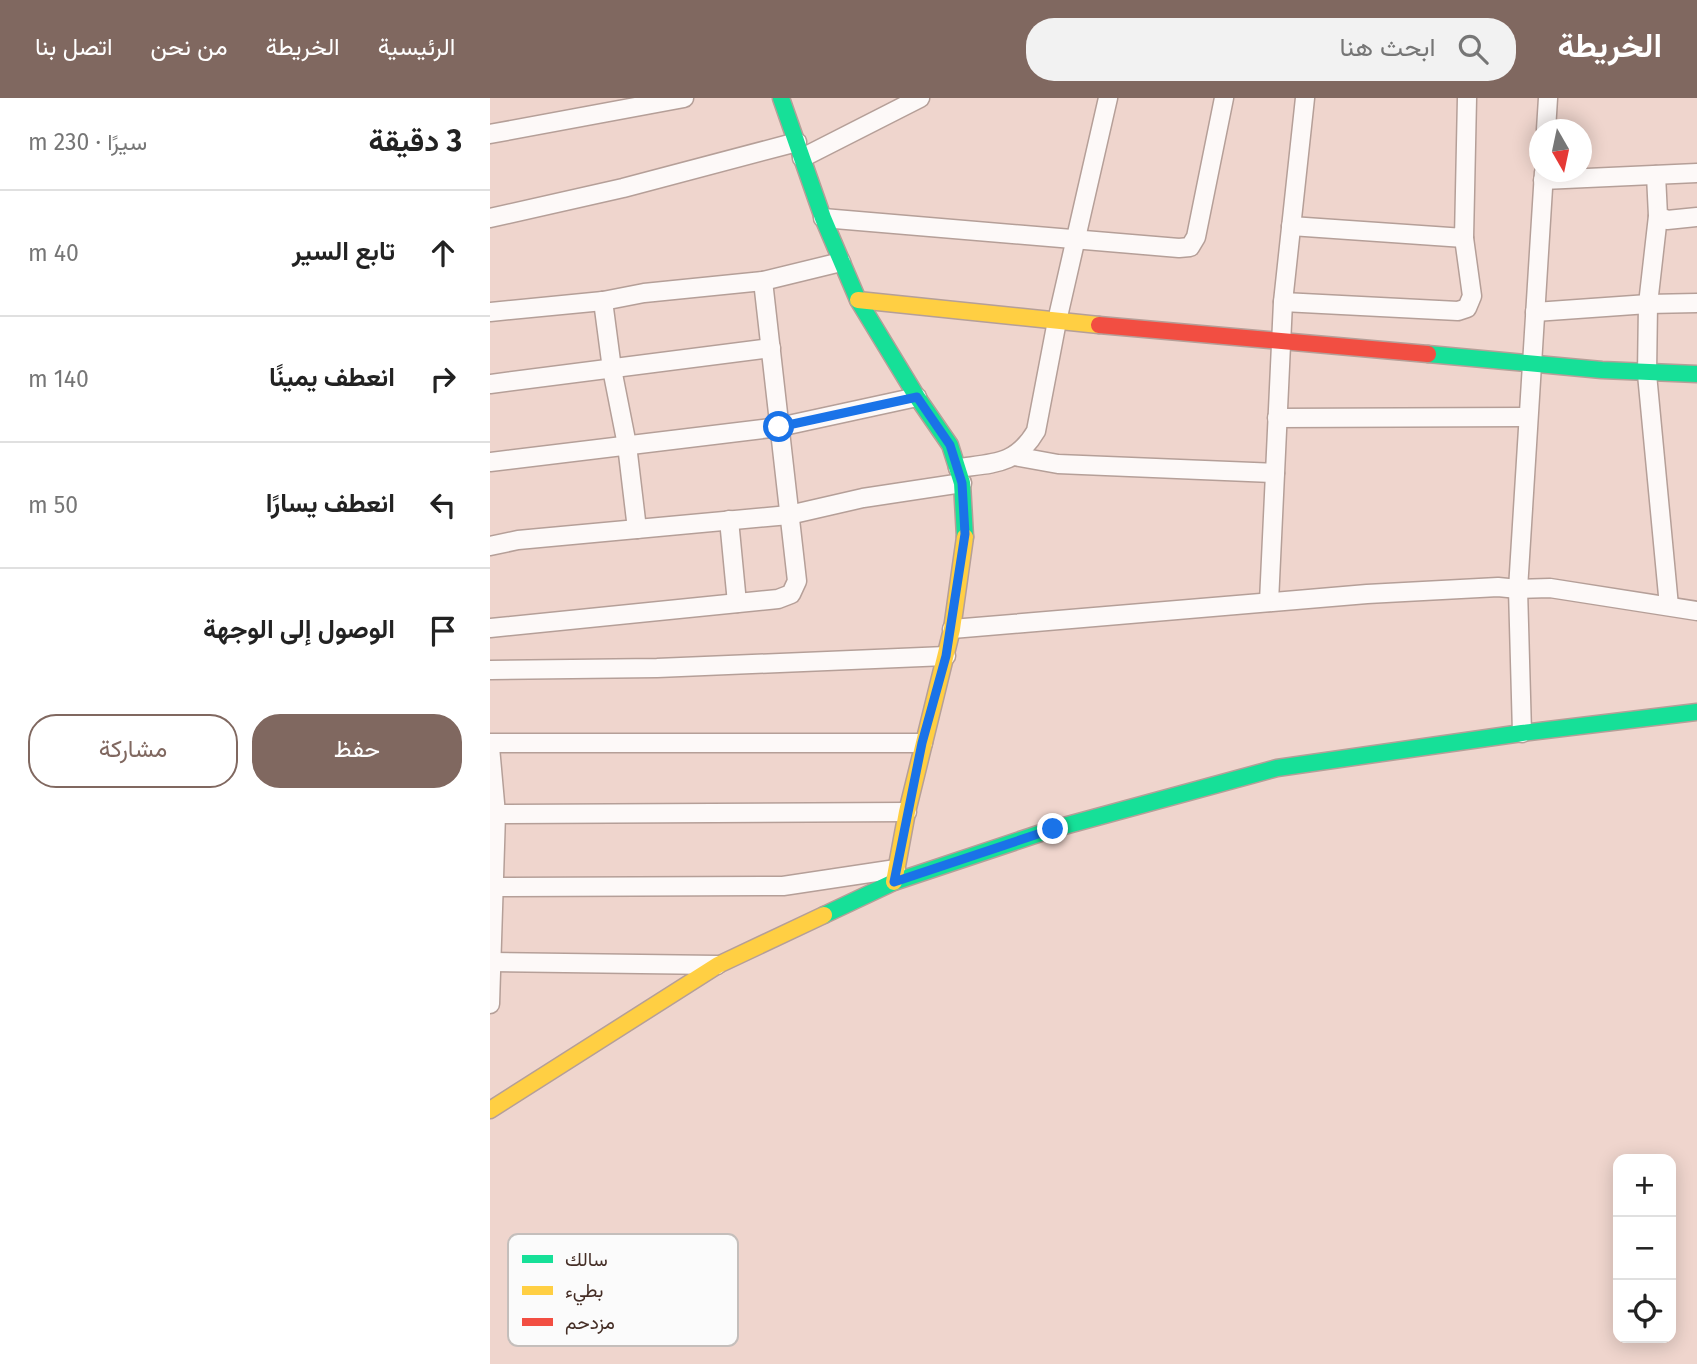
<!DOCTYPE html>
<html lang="ar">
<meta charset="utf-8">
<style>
body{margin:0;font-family:"Fira Sans",Vazirmatn,sans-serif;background:#f2f2f2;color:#222;direction:rtl}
.controls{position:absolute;right:21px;bottom:21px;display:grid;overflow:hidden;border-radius:14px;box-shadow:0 4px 18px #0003}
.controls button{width:63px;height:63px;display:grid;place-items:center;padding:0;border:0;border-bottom:2px solid #e0e0e0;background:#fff;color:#222;font:35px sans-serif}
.compass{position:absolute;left:1039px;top:21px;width:63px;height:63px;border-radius:50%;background:#fff;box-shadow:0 4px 18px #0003;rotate:171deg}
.stop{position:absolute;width:21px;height:21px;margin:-16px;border:5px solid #1a73e8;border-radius:50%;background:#fff}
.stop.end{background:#1a73e8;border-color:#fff;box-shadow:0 2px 7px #0008}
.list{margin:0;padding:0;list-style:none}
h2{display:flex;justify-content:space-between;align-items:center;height:91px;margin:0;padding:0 28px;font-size:30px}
h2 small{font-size:23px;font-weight:400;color:#767676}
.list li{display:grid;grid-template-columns:46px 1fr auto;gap:21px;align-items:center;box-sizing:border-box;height:126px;padding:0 28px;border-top:2px solid #e0e0e0}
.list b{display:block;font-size:26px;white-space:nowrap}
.list em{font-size:23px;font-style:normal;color:#767676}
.actions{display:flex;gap:14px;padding:21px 28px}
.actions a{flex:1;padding:16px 0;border:2px solid #806860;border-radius:28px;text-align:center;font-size:24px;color:#806860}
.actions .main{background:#806860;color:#fff}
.icon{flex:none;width:38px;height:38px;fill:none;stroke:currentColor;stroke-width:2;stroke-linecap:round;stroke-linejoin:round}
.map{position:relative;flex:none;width:1207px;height:1266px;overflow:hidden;direction:ltr}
header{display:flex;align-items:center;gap:42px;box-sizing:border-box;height:98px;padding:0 35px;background:#806860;color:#fff}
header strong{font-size:33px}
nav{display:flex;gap:38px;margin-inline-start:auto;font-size:24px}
.search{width:490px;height:63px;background:#f2f2f2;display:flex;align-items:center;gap:18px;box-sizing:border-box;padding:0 24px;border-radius:28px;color:#767676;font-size:26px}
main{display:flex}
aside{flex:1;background:#fff}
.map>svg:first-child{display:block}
</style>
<header>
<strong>الخريطة</strong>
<div class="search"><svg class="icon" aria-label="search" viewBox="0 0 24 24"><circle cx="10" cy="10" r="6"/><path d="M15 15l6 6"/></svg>ابحث هنا</div>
<nav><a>الرئيسية</a><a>الخريطة</a><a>من نحن</a><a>اتصل بنا</a></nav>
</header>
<main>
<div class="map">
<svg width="1207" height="1266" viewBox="0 0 1207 1266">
<rect width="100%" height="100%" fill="#efd5cd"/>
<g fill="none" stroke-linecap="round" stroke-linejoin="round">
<g stroke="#b59f98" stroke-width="21">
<g id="street">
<path d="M 1056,32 L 1058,0"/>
<path d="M 0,36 L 194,0"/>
<path d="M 312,60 L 430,0"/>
<path d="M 1166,77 L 1168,118 L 1177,122 L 1207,119"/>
<path d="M 1053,82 L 1207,75"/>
<path d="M 1168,118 L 1158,206 L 1157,276 L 1179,508"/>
<path d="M 0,120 L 133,90 L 307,44"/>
<path d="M 333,120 L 689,150 L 700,149 L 706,139 L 734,0"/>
<path d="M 801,128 L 974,140 L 977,0"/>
<path d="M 113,203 L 122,271 L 137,347 L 147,431"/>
<path d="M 793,204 L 968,213 L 977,210 L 982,198 L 974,140"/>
<path d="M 0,214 L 113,203 L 154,195 L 273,183 L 351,164"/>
<path d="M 1045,214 L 1158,206 L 1207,205"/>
<path d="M 0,286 L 281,250"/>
<path d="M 787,320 L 1038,319"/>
<path d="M 524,358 L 568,366 L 785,375"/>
<path d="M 0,364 L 289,329 L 427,299"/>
<path d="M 468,370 C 504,365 526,367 546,333 L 567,223 L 618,0"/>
<path d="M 239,422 L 247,505"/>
<path d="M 0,448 L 28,442 L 299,417 L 373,400 L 472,385"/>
<path d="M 779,504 L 793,204 L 815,0"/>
<path d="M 0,530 L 288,501 L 301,496 L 307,483 L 273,183"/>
<path d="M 462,531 L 877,496 L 1008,489 L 1028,491 L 1060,490 L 1207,513"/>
<path d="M 0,572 L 167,570 L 456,558"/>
<path d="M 1032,635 L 1028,491 L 1054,74"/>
<path d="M 0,645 L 433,645"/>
<path d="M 0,649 L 6,716 L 0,906"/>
<path d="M 0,716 L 417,714"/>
<path d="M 0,789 L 293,788 L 406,771"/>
<path d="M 0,864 L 227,867"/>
</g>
</g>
<g stroke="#b59f98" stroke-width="19">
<g id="fast">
<path d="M 291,0 L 333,120 L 368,202 L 427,299 L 460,347 L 472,385 L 475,439"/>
<path d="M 938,256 L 1112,272 L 1207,276"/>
<path d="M 334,817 L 404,784 L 563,731 L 787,670 L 1032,635 L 1207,614"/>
</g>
</g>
<g stroke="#b59f98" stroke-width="19">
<g id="slow">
<path d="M 368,202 L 609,227"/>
<path d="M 404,784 L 417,714 L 462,531 L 475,439"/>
<path d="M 0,1012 L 228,867 L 334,817"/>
</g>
</g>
<g stroke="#b59f98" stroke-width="19">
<path id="jam" d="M 609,227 L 938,256"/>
</g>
<use href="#street" stroke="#fdf9f8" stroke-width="18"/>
<use href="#fast" stroke="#16e098" stroke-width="16"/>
<use href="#slow" stroke="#ffcf43" stroke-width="16"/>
<use href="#jam" stroke="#f24e42" stroke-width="16"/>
</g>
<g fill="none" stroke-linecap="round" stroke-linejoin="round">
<path stroke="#1a73e8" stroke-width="9" d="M 289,329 L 427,299 L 460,347 L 472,385 L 475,436 L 456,558 L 432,645 L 404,784 L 563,731"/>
</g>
<rect x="18" y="1136" width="230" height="112" rx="10" fill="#fbfbfb" stroke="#c4bebb" stroke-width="2"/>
<rect x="32" y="1157" width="31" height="8" fill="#16e098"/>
<rect x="32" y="1188" width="31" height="9" fill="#ffcf43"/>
<rect x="32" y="1220" width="31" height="8" fill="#f24e42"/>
<g font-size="19" fill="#452e26">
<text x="75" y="1168">سالك</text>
<text x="75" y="1199">بطيء</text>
<text x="75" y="1231">مزدحم</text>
</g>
</svg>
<div class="controls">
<button>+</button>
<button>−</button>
<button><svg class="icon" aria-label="locate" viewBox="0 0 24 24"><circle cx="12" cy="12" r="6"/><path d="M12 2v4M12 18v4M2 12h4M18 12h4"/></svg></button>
</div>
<svg class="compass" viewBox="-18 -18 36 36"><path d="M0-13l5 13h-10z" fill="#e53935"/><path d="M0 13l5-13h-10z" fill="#767676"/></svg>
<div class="stop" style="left:289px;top:329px"></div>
<div class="stop end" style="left:563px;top:731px"></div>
</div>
<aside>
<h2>3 دقيقة<small>سيرًا · 230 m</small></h2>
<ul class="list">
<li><svg class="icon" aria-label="ahead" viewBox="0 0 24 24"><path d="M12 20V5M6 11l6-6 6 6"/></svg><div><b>تابع السير</b></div><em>40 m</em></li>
<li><svg class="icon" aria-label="right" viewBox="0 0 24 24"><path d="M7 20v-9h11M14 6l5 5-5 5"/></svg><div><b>انعطف يمينًا</b></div><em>140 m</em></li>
<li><svg class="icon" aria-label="left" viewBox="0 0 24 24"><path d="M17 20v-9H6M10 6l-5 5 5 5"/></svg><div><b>انعطف يسارًا</b></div><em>50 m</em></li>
<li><svg class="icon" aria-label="arrive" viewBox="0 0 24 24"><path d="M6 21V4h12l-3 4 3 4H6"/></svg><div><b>الوصول إلى الوجهة</b></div></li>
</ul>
<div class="actions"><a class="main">حفظ</a><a>مشاركة</a></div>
</aside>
</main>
